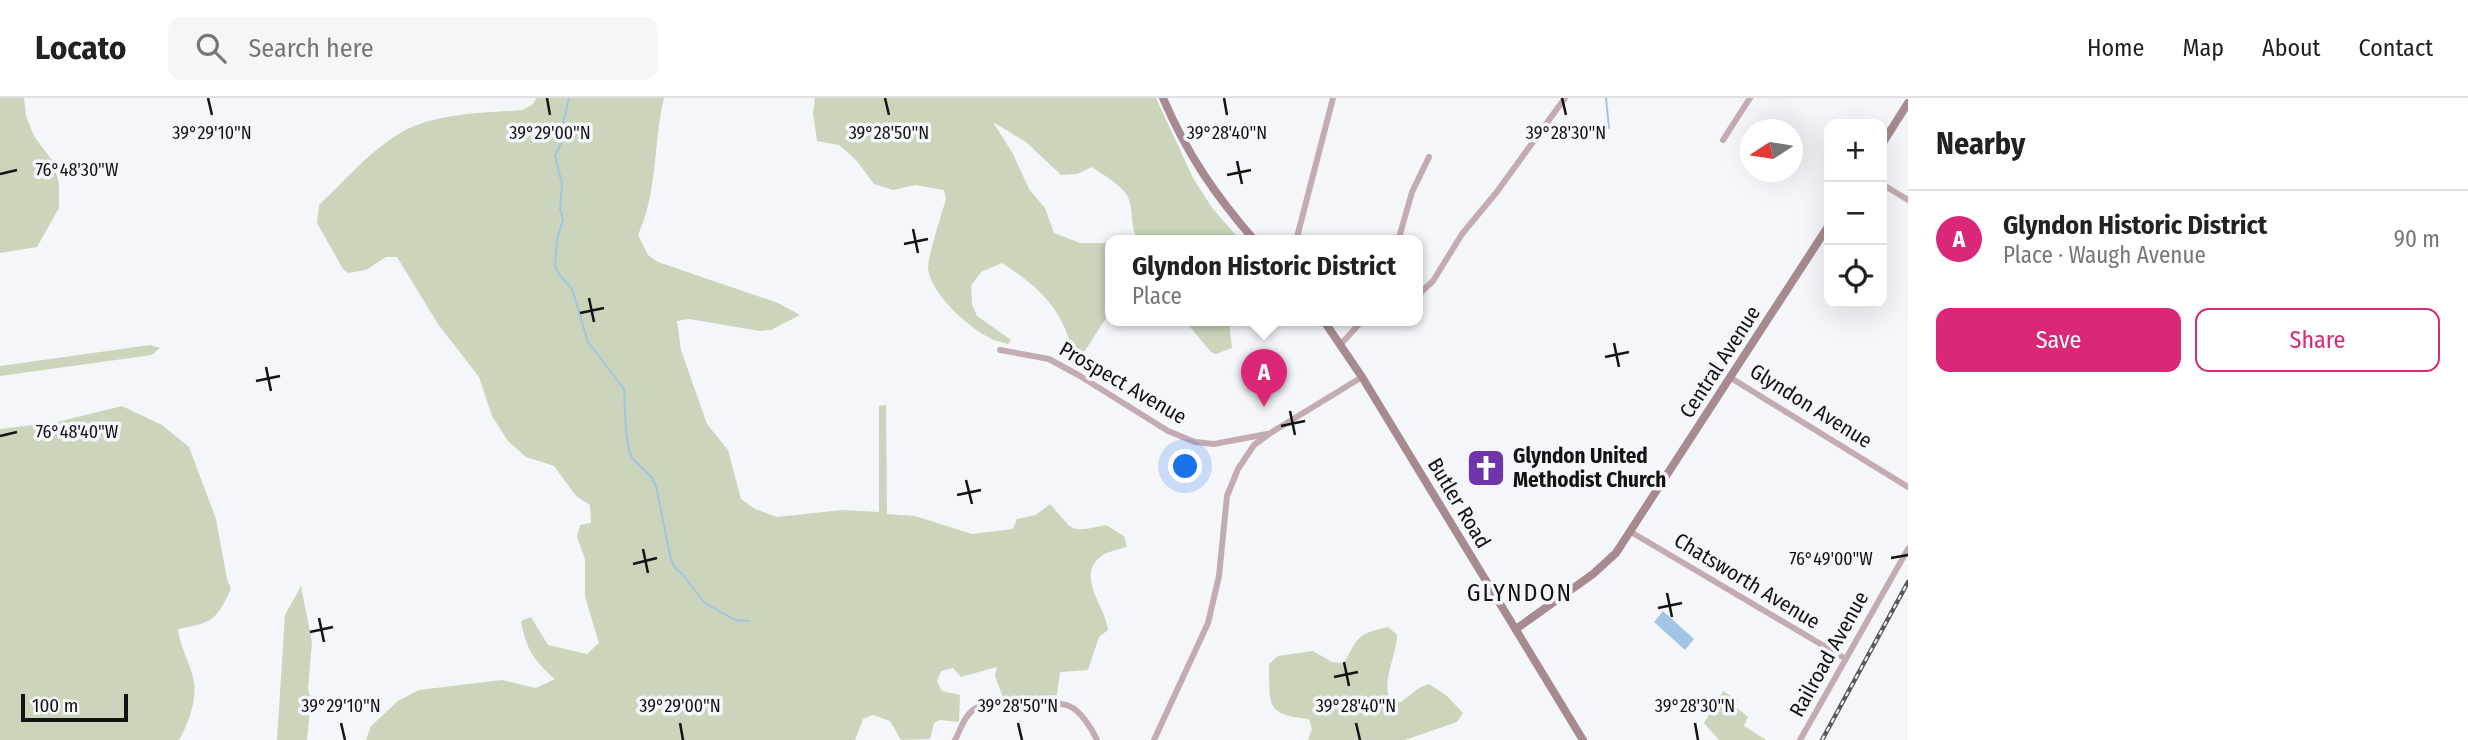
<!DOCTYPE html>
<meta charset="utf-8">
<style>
body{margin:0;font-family:"Fira Sans Condensed",sans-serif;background:#f6f6f6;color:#222}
.controls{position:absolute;right:21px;top:21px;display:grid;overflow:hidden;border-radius:14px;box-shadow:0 7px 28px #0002}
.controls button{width:63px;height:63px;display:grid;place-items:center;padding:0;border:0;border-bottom:2px solid #e0e0e0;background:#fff;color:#222;font:35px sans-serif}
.compass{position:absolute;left:1740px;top:21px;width:63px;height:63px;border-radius:50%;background:#fff;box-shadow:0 7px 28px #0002;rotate:258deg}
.scale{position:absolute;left:21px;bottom:18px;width:107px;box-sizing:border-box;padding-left:7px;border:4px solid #131314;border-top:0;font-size:19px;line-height:24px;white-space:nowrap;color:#131314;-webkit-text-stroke:5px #f5f6fa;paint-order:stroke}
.you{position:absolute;left:1186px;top:369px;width:24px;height:24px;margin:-18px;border:5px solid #fff;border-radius:50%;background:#1a73e8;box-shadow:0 0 0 10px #1a73e833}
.badge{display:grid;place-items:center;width:46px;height:46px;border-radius:50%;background:#db2777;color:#fff;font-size:23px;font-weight:700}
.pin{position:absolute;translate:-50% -58px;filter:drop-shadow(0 2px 4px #0008)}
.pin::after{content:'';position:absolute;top:37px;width:24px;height:21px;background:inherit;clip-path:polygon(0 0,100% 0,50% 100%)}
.popup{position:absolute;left:1105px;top:137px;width:318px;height:91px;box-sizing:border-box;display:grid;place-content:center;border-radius:14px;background:#fff;filter:drop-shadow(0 2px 5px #0005);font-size:23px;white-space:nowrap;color:#767676}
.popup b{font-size:26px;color:#222}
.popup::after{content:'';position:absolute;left:50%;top:100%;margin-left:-14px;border:14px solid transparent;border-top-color:#fff}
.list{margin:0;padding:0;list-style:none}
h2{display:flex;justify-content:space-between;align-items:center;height:91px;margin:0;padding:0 28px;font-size:30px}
h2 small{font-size:23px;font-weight:400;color:#767676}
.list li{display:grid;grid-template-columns:46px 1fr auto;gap:21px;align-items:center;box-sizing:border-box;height:98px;padding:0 28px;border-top:2px solid #e0e0e0}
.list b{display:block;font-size:26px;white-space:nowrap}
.list p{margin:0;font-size:23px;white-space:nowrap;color:#767676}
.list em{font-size:23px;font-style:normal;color:#767676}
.actions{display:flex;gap:14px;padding:21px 28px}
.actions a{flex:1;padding:16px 0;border:2px solid #db2777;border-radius:14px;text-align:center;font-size:24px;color:#db2777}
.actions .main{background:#db2777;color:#fff}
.icon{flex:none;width:38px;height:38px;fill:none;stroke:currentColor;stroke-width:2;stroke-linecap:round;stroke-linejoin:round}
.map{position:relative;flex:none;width:1908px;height:642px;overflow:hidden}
header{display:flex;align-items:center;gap:42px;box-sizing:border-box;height:98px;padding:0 35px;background:#fff;border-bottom:2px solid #e0e0e0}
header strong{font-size:33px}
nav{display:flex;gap:38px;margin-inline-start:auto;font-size:24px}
.search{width:490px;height:63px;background:#f6f6f6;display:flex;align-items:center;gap:18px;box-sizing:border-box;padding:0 24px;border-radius:14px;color:#767676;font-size:26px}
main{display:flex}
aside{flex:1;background:#fff}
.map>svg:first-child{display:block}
</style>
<header>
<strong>Locato</strong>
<div class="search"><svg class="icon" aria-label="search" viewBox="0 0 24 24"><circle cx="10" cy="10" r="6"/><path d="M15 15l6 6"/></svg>Search here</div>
<nav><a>Home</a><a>Map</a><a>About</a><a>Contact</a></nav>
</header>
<main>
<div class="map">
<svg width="1908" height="642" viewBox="0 0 1908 642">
<rect width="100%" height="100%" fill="#f5f6fa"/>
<g fill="#cad5bc">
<path d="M 0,0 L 24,0 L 26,18 L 34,38 L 54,65 L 59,87 L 59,110 L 37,149 L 0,155 Z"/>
<path d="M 537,0 L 664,0 C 653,45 658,94 638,137 L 648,157 L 658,164 L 778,205 L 800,217 L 771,232 L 760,233 L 689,221 L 677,223 L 681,252 L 707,326 L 728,352 L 741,401 L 755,411 L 777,419 L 842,412 L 879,414 L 879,308 L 886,307 L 887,416 L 915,418 L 972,436 L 1013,431 L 1017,421 L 1036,417 L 1050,406 C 1075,434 1068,435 1106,427 L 1124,438 L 1127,449 C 1119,451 1106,454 1100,459 C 1076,480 1106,509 1108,532 L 1099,539 L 1088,572 L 1060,574 L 1057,597 L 1008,601 L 1003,599 L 995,578 L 997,569 L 961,579 L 953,570 L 941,573 L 937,583 L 942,593 L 960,597 L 959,624 L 940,622 L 934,625 L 930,641 L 901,642 L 890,623 L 873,617 L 863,621 L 855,642 L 366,642 L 371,628 L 398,603 L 419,592 L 502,582 L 536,590 L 555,581 C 534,563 526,551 521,523 L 531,519 L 548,547 L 587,556 L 599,545 L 585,499 L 585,461 L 577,439 L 580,427 L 591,425 L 590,407 L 576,398 L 554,368 L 526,359 L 508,343 L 492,318 L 479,279 L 438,226 L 397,159 L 386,159 L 366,172 L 348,175 L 343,171 L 317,125 L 319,107 C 345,82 369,54 400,35 C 434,15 484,15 522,12 L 532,7 Z"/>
<path d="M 815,0 L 1156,0 L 1194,82 L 1213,111 L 1241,143 L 1139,143 C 1128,129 1136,107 1124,93 C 1116,84 1102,76 1092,69 L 1077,76 L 1061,77 L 1026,44 L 993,24 L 1013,56 L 1029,91 L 1045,110 L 1054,135 L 1080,145 L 1110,145 L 1110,214 L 1075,268 C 1068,217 1044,192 1002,165 L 981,174 L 971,188 L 972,206 L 977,218 L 1011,242 L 1008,246 C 1002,244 994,243 988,239 C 967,228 930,195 928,170 C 928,158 942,115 946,101 L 944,92 L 915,87 L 893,92 L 874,86 L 856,62 L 839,47 L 817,43 L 813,15 Z"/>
<path d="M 1187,223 L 1229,223 L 1232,250 L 1216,256 L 1211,254 L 1189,228 Z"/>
<path d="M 150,247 L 160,250 L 152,257 L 0,278 L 0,268 Z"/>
<path d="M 122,308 L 162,327 L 189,349 L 216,421 L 227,481 L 231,491 C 215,524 213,524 178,531 C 180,550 191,566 194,584 C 197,601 188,627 179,642 L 0,642 L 0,331 L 57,324 Z"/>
<path d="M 301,488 L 312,544 L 308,591 L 311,602 L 307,642 L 277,642 L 285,517 Z"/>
<path d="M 1388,529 L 1397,537 C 1397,558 1381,582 1390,602 L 1401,604 L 1419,590 L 1429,586 L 1447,598 L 1463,615 L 1457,624 L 1405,642 L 1308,642 L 1312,631 L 1309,621 C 1264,617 1270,606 1269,566 L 1278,558 L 1313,553 L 1332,564 L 1344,565 C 1359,538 1357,536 1388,529 Z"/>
<path d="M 1723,593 L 1738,602 L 1735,608 L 1748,619 L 1744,628 L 1766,642 L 1719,642 L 1704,625 Z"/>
</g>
<path fill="#a1c5e2" d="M 1663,513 L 1694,541 L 1685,552 L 1654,524 Z"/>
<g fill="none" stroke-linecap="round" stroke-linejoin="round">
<g stroke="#a1c5e2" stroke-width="2">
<path d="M 569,0 L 563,26 L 563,41 L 555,58 L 562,86 L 560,111 L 563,121 L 557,142 L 555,168 L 560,178 L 572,191 L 588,244 L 624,291 L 626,333 L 629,352 L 632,360 L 652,380 L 656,388 L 671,462 L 676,471 L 682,476 L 705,505 L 735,522 L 749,523"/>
<path d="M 1606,0 L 1609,30"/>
</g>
<g stroke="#c2acb1" stroke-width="6">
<path d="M 1723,42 L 1750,0"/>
<path d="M 1882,86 L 1908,102"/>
<path d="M 1296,143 L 1333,0"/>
<path d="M 1398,143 L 1412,94 L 1429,59"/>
<path d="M 1418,197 L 1433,183 L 1462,136 L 1496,95 L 1565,0"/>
<path d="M 1341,246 L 1362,223"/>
<path d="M 1000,252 L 1049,261 L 1080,278 L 1168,333 L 1195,344 L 1214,346 L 1267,336"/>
<path d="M 1731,280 L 1908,389"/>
<path d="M 1631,434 L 1846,561"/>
<path d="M 955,642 C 961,631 964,617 976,610 C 986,604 1058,603 1069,608 C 1081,613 1092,631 1097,642"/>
<path d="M 1154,642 L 1208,525 L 1219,478 L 1227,398 L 1238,371 L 1254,347 L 1269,336 L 1362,279"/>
<path d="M 1800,642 L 1908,451"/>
</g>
<g stroke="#a78990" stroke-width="8">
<path d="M 1163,0 C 1187,56 1215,97 1255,143"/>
<path d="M 1882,46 L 1908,5"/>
<path d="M 1324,223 L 1362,279 L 1583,642"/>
<path d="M 1516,531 L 1593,476 L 1616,455 L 1829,127"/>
</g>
<g stroke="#58585a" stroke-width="4.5">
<path id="rail" d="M 1822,642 L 1908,484"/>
</g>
<use href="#rail" stroke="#f5f6fa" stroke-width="2" stroke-dasharray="5" stroke-linecap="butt"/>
</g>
<path fill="none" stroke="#131314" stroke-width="2.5" d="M 208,0 L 212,17M 547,0 L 550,17M 885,0 L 889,17M 1224,0 L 1227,17M 1562,0 L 1566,17M 1237,63 L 1242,86M 0,76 L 17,72M 1227,77 L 1251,72M 913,131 L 918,155M 904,146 L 928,141M 589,200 L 594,224M 580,215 L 604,210M 1614,245 L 1619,269M 1605,259 L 1629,254M 266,269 L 271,293M 256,283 L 280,278M 1290,313 L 1295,337M 1281,328 L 1305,323M 0,338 L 17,334M 966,382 L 972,406M 957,397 L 981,392M 643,451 L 648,475M 1891,460 L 1908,457M 633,466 L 657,460M 1667,495 L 1672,519M 1658,510 L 1682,505M 319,520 L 324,544M 310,534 L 333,529M 1344,564 L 1349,588M 1334,579 L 1358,574M 341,625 L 345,642M 680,625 L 683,642M 1018,625 L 1022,642M 1356,625 L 1360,642M 1695,625 L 1698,642"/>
<defs>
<g id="church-square" transform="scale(2.0125)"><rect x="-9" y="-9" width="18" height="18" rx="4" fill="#7035aa" stroke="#f5f6fa"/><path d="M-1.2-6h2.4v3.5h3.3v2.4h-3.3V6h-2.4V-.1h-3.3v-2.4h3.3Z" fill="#fff"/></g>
</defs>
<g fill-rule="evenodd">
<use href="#church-square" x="1486" y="370"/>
</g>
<g text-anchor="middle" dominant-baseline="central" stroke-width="7" stroke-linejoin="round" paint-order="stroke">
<g font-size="21" fill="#131314" stroke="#f5f6fa">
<text transform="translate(1720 264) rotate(-57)">Central Avenue</text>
<text transform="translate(1123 285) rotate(30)">Prospect Avenue</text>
<text transform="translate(1811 308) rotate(32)">Glyndon Avenue</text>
<text transform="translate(1459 405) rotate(59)">Butler Road</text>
<text transform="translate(1747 483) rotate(31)">Chatsworth Avenue</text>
<text transform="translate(1829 556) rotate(-61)">Railroad Avenue</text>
</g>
<g font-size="21" font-weight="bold" fill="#131314" stroke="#f5f6fa" text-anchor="start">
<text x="1513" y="358">Glyndon United<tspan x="1513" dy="24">Methodist Church</tspan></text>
</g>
<g font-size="24" letter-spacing="2" fill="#131314" stroke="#f5f6fa">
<text x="1520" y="495">GLYNDON</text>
</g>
</g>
<g font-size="18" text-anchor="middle" fill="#131314" stroke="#f5f6fa" stroke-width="7" stroke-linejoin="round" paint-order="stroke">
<text x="212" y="41">39°29'10"N</text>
<text x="550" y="41">39°29'00"N</text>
<text x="889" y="41">39°28'50"N</text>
<text x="1227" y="41">39°28'40"N</text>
<text x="1566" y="41">39°28'30"N</text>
<text x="77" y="78">76°48'30"W</text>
<text x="77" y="340">76°48'40"W</text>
<text x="1831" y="467">76°49'00"W</text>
<text x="1018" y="614">39°28'50"N</text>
<text x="341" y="614">39°29'10"N</text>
<text x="680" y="614">39°29'00"N</text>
<text x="1356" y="614">39°28'40"N</text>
<text x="1695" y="614">39°28'30"N</text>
</g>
</svg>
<div class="controls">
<button>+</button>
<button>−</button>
<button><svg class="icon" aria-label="locate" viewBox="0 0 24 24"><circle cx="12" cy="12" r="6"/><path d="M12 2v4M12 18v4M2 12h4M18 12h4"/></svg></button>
</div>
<svg class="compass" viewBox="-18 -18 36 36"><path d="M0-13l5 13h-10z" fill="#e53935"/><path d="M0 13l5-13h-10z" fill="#767676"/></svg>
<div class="scale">100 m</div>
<div class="you"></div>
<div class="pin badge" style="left:1264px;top:309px">A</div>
<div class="popup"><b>Glyndon Historic District</b>Place</div>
</div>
<aside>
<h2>Nearby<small></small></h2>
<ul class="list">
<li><span class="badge">A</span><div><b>Glyndon Historic District</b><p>Place · Waugh Avenue</p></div><em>90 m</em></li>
</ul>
<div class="actions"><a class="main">Save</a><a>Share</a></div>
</aside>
</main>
